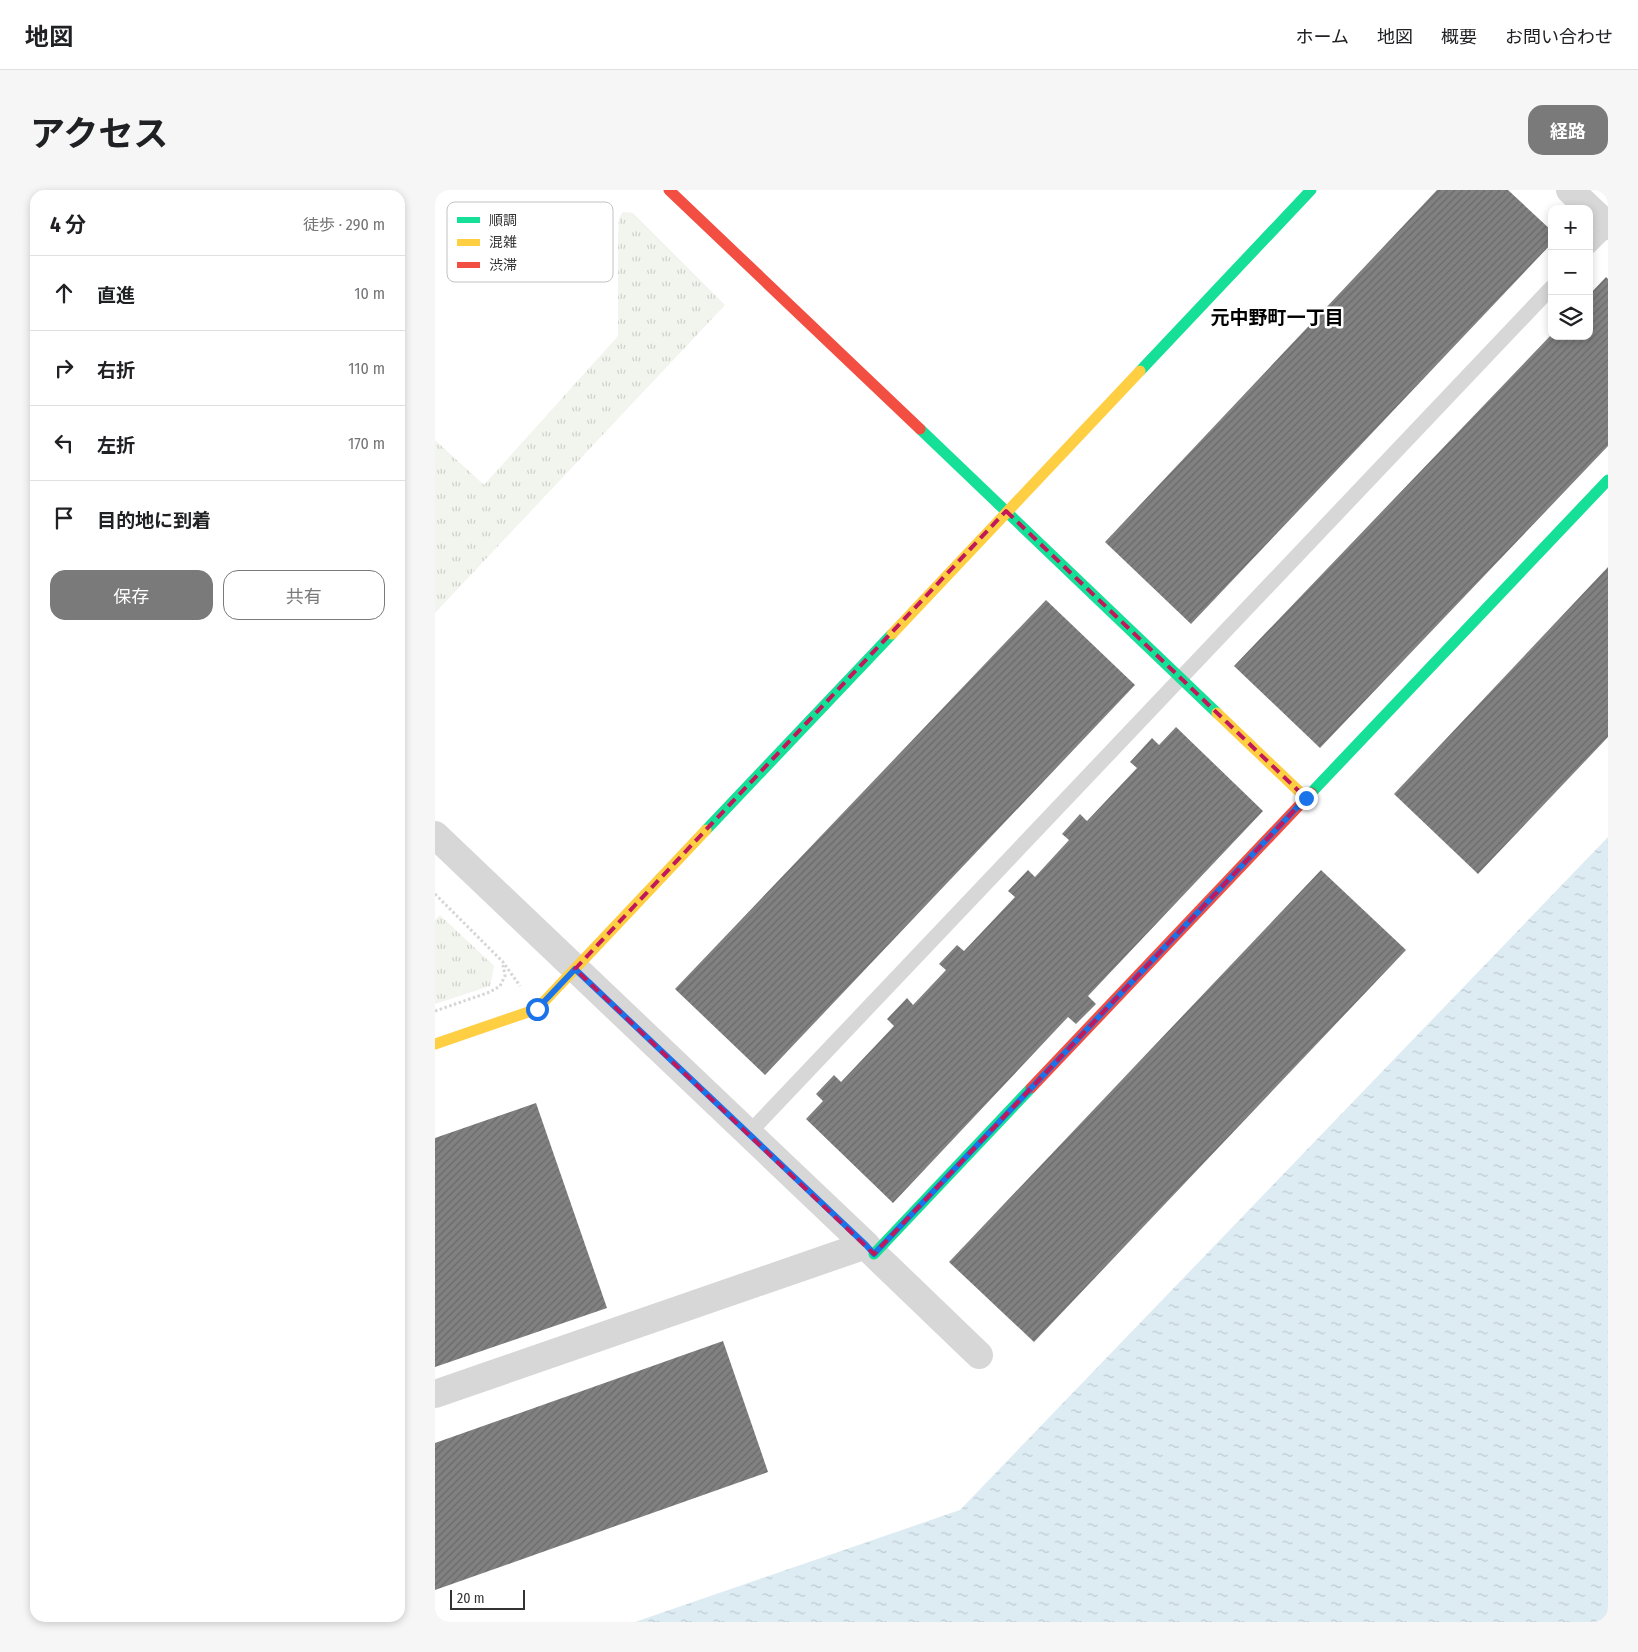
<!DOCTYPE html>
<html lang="ja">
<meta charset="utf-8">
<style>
body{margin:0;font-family:"Fira Sans Condensed","Noto Sans JP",sans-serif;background:#f6f6f6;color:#202124}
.controls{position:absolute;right:15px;top:15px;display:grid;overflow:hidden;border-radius:10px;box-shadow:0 2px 8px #0003}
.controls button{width:45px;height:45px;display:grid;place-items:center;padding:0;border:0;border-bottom:1px solid #e0e0e0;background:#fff;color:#202124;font:25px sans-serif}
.scale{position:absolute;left:15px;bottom:12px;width:75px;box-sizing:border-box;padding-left:5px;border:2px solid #333;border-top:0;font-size:14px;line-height:18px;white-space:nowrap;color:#333;-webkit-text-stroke:4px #fff;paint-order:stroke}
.stop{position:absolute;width:15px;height:15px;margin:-11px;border:4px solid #1a73e8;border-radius:50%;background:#fff}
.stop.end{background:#1a73e8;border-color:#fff;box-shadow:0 1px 5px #0008}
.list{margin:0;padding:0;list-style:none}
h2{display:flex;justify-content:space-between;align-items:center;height:65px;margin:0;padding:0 20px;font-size:21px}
h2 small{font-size:16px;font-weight:400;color:#757577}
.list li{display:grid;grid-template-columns:32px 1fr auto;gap:15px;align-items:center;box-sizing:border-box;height:75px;padding:0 20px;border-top:1px solid #e0e0e0}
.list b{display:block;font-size:19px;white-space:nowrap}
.list em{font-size:16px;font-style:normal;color:#757577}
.actions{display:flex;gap:10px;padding:15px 20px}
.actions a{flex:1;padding:11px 0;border:1px solid #7a7a7a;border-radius:15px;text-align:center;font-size:18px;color:#7a7a7a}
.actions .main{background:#7a7a7a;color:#fff}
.icon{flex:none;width:28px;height:28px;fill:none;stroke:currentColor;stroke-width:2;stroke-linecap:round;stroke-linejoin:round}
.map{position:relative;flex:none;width:1173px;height:1432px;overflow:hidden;border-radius:15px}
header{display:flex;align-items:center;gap:30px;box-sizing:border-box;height:70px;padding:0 25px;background:#fff;border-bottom:1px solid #e0e0e0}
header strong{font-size:24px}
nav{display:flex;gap:28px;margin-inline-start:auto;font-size:18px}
.intro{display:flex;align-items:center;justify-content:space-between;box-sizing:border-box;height:120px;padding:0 30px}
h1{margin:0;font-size:35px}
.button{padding:12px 22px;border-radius:15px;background:#7a7a7a;color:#fff;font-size:18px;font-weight:700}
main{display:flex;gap:30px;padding:0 30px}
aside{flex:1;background:#fff;border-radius:15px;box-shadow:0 2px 8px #0003}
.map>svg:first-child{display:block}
</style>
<header>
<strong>地図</strong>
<nav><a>ホーム</a><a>地図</a><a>概要</a><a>お問い合わせ</a></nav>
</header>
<div class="intro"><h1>アクセス</h1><a class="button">経路</a></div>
<main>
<aside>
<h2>4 分<small>徒歩 · 290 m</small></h2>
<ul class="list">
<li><svg class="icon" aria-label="ahead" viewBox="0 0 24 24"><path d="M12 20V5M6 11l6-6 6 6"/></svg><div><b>直進</b></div><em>10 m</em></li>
<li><svg class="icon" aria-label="right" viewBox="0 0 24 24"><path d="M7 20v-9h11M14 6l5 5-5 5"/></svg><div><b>右折</b></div><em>110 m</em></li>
<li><svg class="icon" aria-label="left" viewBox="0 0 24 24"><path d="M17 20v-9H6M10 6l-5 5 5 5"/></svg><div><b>左折</b></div><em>170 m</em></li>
<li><svg class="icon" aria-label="arrive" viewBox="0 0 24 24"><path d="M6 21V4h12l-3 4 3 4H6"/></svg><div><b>目的地に到着</b></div></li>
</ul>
<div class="actions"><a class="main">保存</a><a>共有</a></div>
</aside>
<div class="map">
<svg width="1173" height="1432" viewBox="0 0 1173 1432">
<defs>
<pattern id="grass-tufts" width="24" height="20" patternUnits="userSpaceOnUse" patternTransform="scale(1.25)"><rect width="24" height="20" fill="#f1f5ed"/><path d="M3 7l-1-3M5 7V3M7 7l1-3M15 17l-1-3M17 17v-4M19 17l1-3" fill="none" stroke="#cfd2cc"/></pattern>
<pattern id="water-ripples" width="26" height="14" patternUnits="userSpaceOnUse" patternTransform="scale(1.25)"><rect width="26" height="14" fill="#ddebf3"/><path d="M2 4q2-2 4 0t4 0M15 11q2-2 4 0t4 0" fill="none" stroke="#becad1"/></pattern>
<pattern id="building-hatch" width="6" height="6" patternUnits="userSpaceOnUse" patternTransform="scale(1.25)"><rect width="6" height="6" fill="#818181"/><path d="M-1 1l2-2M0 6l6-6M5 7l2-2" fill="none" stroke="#6a6a6a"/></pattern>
</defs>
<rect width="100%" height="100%" fill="#fff"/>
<g fill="url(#grass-tufts)">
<path d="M 188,22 L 198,23 L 290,115 L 0,423 L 0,250 L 49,295 L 183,146 L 183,45 L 184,28 Z"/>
<path d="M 5,725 L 59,776 L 55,796 L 0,814 L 0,730 Z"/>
</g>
<path fill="url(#water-ripples)" d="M 1173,647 L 1173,1432 L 200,1432 L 525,1320 Z"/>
<g fill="url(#building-hatch)">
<path d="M 1002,0 L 1073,0 L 1117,41 L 1117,53 L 756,434 L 670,352 Z"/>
<path d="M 1171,87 L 1173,89 L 1173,256 L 885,558 L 799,476 L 1117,144 L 1117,146 L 1154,146 L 1154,105 Z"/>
<path d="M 1173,377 L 1173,547 L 1043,684 L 959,604 Z"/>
<path d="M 611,410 L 700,495 L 330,885 L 240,799 Z"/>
<path d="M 741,537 L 828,621 L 653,806 L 661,814 L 641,834 L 633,827 L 458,1013 L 371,929 L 388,911 L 381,904 L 399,885 L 406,892 L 459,836 L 452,829 L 472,808 L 478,815 L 511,780 L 504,774 L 522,755 L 529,761 L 580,707 L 573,701 L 593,680 L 600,687 L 634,650 L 627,644 L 645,624 L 652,631 L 702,578 L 695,572 L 717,548 L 724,555 Z"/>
<path d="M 886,680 L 971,760 L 599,1152 L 514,1072 Z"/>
<path d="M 101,913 L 172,1118 L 0,1177 L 0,948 Z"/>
<path d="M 288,1151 L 333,1282 L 0,1400 L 0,1253 Z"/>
</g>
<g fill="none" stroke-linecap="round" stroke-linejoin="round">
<g stroke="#d6d6d6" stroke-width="3" stroke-dasharray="2.5 2.5" stroke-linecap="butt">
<path d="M 0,704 L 68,772 L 85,796"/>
<path d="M 0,821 L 55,802 L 65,796 L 70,786 L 68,775"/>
</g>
<g stroke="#d7d7d7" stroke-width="15">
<path d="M 1154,57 L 1173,38"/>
<path d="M 313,944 L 1117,97"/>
</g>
<g stroke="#d7d7d7" stroke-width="28">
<path d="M 1135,0 L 1173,36"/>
<path d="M 0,645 L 431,1055 L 439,1064 L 544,1165"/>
<path d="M 0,1204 L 431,1055"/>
</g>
<g stroke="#16e098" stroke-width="11">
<path d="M 705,181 L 876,0"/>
<path d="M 485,239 L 782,523"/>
<path d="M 876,603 L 1173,290"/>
<path d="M 271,640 L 457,444"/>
<path d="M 439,1064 L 596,898"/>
</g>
<g stroke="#ffcf43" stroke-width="11">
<path d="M 457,444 L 705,181"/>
<path d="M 782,523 L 871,608"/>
<path d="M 0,854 L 102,819 L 271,640"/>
</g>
<g stroke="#f24e42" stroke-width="11">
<path d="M 234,0 L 485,239"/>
<path d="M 596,898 L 876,603"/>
</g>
</g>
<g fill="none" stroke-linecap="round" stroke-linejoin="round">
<path stroke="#1a73e8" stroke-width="6" d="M 102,819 L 140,779 L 431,1055 L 439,1064 L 871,608"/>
</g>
<path fill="none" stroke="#c2185b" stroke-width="4" stroke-dasharray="10 6" stroke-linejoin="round" d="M 571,321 L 871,608 L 439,1064 L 140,779 Z"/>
<g text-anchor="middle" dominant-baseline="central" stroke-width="5" stroke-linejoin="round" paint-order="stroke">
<g font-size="19" font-weight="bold" fill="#000" stroke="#fff">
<text x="842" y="127">元中野町一丁目</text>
</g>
</g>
<rect x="12" y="12" width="166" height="80" rx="8" fill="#fff" stroke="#c2c2c2" stroke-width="1"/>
<rect x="22" y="27" width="23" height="6" fill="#16e098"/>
<rect x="22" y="49" width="23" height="7" fill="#ffcf43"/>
<rect x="22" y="72" width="23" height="6" fill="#f24e42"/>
<g font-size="14" fill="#333">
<text x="54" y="35">順調</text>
<text x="54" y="57">混雑</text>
<text x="54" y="80">渋滞</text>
</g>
</svg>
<div class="controls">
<button>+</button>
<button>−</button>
<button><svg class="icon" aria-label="layers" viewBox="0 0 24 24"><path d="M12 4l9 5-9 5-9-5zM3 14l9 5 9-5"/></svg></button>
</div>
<div class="scale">20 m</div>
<div class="stop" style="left:102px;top:819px"></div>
<div class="stop end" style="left:871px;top:608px"></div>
</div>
</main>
